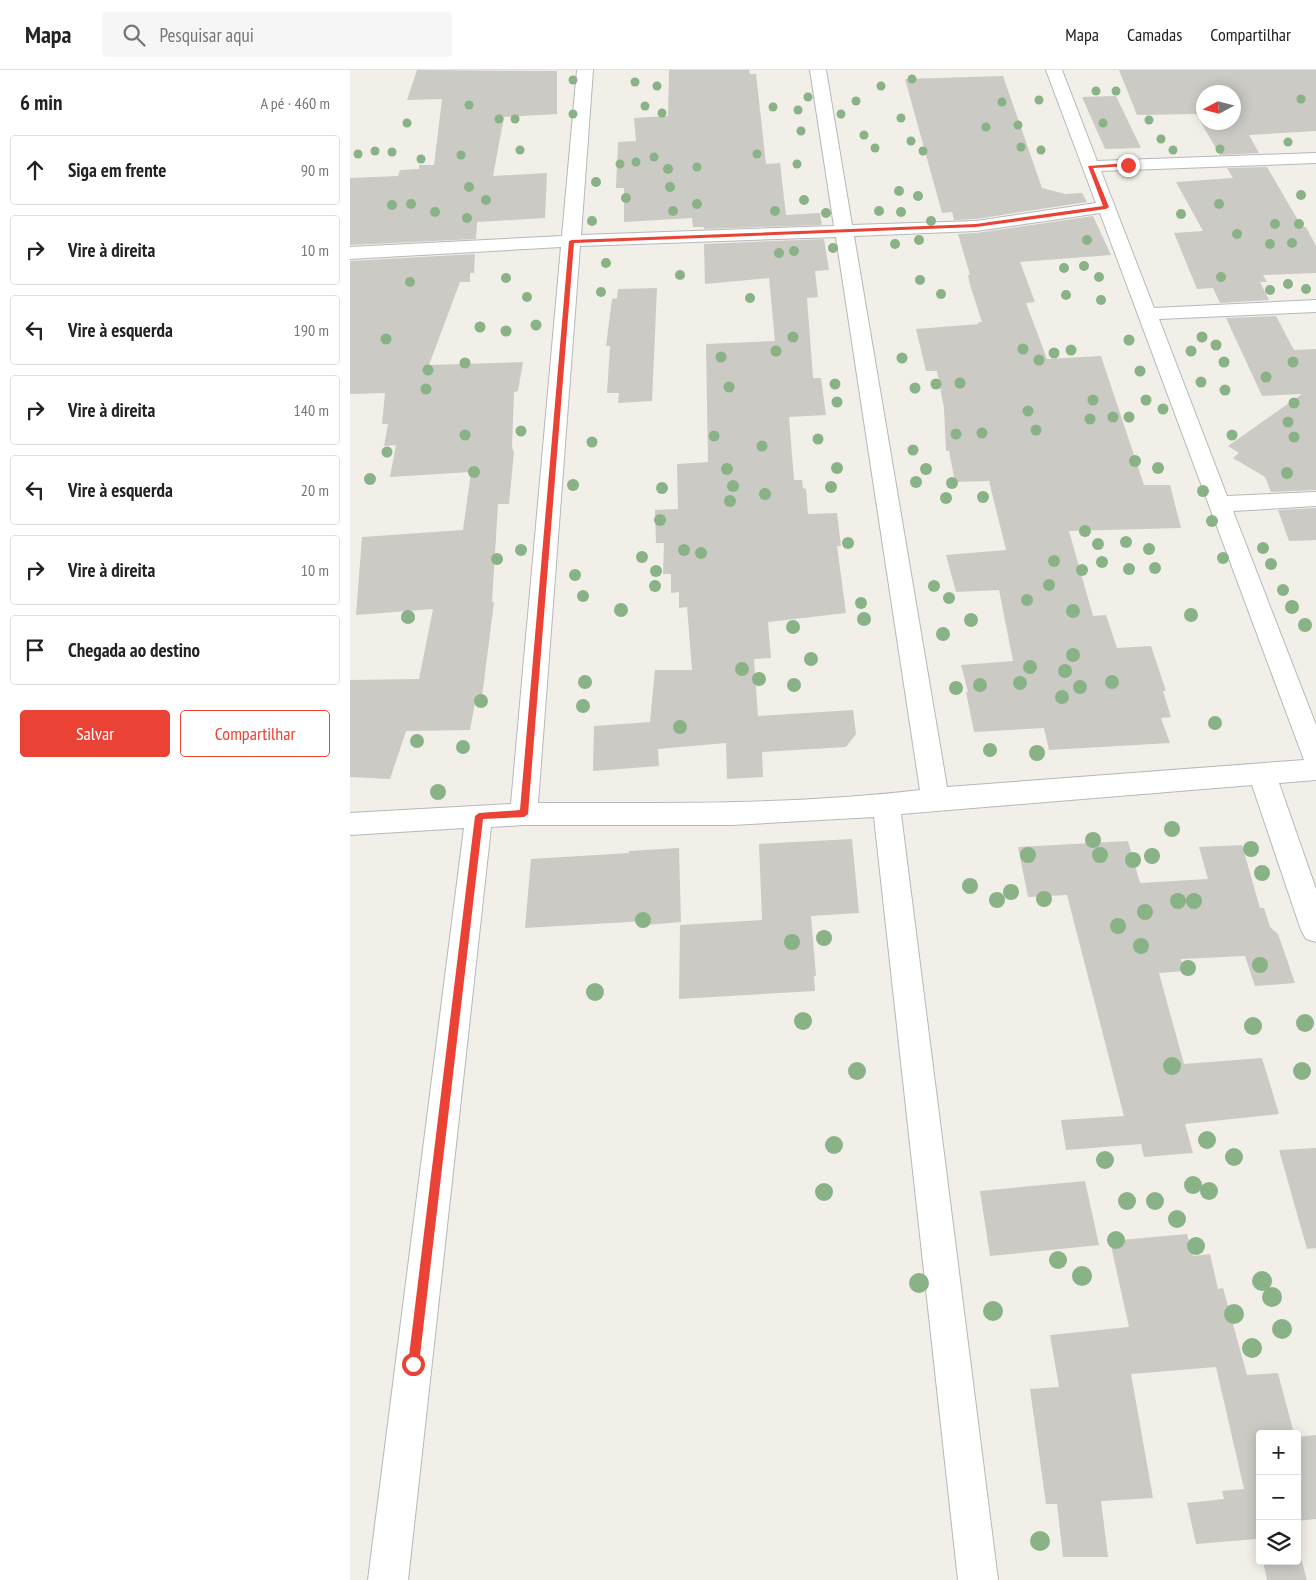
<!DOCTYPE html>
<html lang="pt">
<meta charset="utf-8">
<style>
body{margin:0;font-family:"PT Sans Narrow",sans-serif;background:#f6f6f6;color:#222}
.controls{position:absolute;right:15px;bottom:15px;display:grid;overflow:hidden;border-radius:5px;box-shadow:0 2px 12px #0003}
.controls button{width:45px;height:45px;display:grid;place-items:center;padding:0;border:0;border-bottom:1px solid #e0e0e0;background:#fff;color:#222;font:25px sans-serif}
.compass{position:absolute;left:846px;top:15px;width:45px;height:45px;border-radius:50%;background:#fff;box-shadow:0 2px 12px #0003;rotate:263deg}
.stop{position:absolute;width:15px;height:15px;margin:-11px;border:4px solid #ea4335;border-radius:50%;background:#fff}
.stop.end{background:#ea4335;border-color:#fff;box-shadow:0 1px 5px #0008}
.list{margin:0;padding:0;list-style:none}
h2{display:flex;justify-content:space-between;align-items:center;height:65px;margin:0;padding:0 20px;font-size:21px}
h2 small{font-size:16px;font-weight:400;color:#767676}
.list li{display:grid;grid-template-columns:32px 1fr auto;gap:15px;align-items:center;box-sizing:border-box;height:70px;margin:0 10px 10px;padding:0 10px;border:1px solid #e0e0e0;border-radius:5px}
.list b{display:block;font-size:19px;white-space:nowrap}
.list em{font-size:16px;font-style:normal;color:#767676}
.actions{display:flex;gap:10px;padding:15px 20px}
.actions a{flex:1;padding:11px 0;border:1px solid #ea4335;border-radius:5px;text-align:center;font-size:18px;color:#ea4335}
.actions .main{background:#ea4335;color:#fff}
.icon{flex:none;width:28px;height:28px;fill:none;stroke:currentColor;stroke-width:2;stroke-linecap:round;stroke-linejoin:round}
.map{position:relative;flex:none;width:966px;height:1510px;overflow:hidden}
header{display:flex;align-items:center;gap:30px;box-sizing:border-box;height:70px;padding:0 25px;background:#fff;border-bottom:1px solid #e0e0e0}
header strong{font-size:24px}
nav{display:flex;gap:28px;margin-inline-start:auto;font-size:18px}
.search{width:350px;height:45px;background:#f6f6f6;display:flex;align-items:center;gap:12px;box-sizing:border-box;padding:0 18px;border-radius:5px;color:#767676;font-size:19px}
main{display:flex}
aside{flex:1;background:#fff}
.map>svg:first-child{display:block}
</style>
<header>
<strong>Mapa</strong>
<div class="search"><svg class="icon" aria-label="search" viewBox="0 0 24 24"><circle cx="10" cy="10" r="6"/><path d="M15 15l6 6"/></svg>Pesquisar aqui</div>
<nav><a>Mapa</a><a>Camadas</a><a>Compartilhar</a></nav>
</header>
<main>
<aside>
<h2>6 min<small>A pé · 460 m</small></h2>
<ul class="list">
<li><svg class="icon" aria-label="ahead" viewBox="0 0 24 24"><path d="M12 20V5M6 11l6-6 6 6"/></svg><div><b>Siga em frente</b></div><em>90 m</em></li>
<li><svg class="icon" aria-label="right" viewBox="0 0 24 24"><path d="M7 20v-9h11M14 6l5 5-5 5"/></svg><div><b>Vire à direita</b></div><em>10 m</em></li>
<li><svg class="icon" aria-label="left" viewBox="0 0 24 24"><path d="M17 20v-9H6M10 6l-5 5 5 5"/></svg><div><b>Vire à esquerda</b></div><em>190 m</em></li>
<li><svg class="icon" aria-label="right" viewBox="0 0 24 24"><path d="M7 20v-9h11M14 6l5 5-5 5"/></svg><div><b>Vire à direita</b></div><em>140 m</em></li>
<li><svg class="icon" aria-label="left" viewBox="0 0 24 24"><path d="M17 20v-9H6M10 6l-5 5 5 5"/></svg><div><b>Vire à esquerda</b></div><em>20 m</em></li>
<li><svg class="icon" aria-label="right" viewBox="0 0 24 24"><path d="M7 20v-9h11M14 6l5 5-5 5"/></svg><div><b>Vire à direita</b></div><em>10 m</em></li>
<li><svg class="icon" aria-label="arrive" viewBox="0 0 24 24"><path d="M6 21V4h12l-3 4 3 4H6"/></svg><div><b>Chegada ao destino</b></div></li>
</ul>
<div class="actions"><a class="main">Salvar</a><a>Compartilhar</a></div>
</aside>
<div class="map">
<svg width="966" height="1510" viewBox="0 0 966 1510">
<rect width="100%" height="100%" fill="#f1efe8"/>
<g fill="#cccac5" fill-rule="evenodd">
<path d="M 67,0 L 207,1 L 207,44 L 154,47 L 143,106 L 197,103 L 195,148 L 127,152 L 126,169 L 0,175 L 0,108 L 48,106 L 50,100 L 69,99 L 69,95 L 84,95 L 92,29 L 57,30 Z"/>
<path d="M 319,0 L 399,0 L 400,4 L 406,4 L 416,94 L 430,93 L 436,145 L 470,143 L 472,155 L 354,159 L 354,157 L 343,157 L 342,148 L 274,152 L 274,118 L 266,118 L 268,72 L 286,71 L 284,48 L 318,46 Z"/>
<path d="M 769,0 L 966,0 L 966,61 L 899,65 L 909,83 L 870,85 L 846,44 L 787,45 ZM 854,22 L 884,22 L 884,52 L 854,52 Z"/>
<path d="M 653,6 L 692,118 L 715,124 L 732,123 L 737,132 L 626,149 L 604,150 L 602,142 L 592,143 L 555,9 Z"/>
<path d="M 766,26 L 791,78 L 755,79 L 732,27 Z"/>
<path d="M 917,97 L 952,157 L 956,157 L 966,176 L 966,203 L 913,205 L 917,212 L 910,212 L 919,230 L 870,233 L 863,218 L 847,219 L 824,163 L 853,161 L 826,112 L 883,108 L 877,98 Z"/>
<path d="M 743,146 L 761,185 L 670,192 L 685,232 L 676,233 L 697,289 L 751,286 L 794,415 L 820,415 L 831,458 L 719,461 L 743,546 L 756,545 L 767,578 L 801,576 L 816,621 L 813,621 L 821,647 L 811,648 L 820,673 L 699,680 L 694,658 L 624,662 L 616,622 L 618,622 L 611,595 L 663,591 L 649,520 L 606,522 L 596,485 L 656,480 L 639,411 L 605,412 L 599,381 L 596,381 L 594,338 L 587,301 L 576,301 L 566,259 L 629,254 L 628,252 L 632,252 L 620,215 L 618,205 L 620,205 L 608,164 L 626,163 Z"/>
<path d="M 474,169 L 479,200 L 465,201 L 468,227 L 457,228 L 463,308 L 471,308 L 476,345 L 439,347 L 444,410 L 452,410 L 453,418 L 456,419 L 458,444 L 487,443 L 491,476 L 487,476 L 496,543 L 418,552 L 421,588 L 404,589 L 408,646 L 503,640 L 506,664 L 496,677 L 412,682 L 413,707 L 377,709 L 376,673 L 308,679 L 309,696 L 243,701 L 244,656 L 300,652 L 305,600 L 342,600 L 337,537 L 329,538 L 329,522 L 321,523 L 321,504 L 313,504 L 314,473 L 306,473 L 305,440 L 328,439 L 327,394 L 358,392 L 356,274 L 425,271 L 419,208 L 355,214 L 354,174 Z"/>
<path d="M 125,184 L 124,203 L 120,203 L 120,212 L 110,212 L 79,295 L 173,292 L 168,321 L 164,322 L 162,377 L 164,382 L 159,434 L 148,434 L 142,532 L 144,532 L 132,627 L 126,627 L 120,660 L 56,661 L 40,709 L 0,707 L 0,610 L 69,609 L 83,539 L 6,545 L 12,467 L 113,460 L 121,402 L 40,407 L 46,375 L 34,376 L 38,354 L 32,354 L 35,323 L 0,324 L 0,191 Z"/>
<path d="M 307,218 L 302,331 L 268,333 L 269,323 L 257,323 L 260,276 L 256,276 L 262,229 L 267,228 L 268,219 Z"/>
<path d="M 926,246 L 944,280 L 966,279 L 966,420 L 921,422 L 915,407 L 883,388 L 889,383 L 878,376 L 952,324 L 912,326 L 876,248 Z"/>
<path d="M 966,438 L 966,470 L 939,471 L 928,440 Z"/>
<path d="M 502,769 L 509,843 L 461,846 L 466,906 L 464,906 L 465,921 L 329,929 L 330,855 L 412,850 L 409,774 Z"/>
<path d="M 778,771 L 790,813 L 858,809 L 849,777 L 892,775 L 910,838 L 914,838 L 920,857 L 928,864 L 945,913 L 905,916 L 895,886 L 831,889 L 834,901 L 809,903 L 834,994 L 912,988 L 929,1044 L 835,1054 L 843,1083 L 794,1087 L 791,1074 L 716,1080 L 711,1050 L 774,1046 L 717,825 L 678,827 L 668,777 Z"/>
<path d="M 329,778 L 331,852 L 296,855 L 296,851 L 175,858 L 181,789 L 279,783 L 279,781 Z"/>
<path d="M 966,1078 L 966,1178 L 957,1179 L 929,1080 Z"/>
<path d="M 735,1111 L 749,1175 L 640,1186 L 630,1121 Z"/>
<path d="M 837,1164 L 843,1186 L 860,1184 L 868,1219 L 873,1218 L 897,1305 L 928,1303 L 944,1364 L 910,1364 L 910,1479 L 907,1469 L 846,1474 L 837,1433 L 874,1429 L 872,1421 L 894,1419 L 866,1297 L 781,1304 L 803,1428 L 751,1431 L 758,1487 L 713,1487 L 707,1434 L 696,1434 L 680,1319 L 709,1317 L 700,1265 L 779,1257 L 760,1171 Z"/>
<path d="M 966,1365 L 966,1449 L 947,1451 L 947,1367 Z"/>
<path d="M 947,1474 L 957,1510 L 917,1510 L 913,1491 L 947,1491 Z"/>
</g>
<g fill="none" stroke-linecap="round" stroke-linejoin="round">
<g stroke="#b5b8bc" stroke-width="2">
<path id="street" d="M 227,0 L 243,0 L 231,165 L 484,156 L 460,0 L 476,0 L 502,155 L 626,151 L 746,133 L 696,0 L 712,0 L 747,91 L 966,83 L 966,93 L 751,101 L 804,238 L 966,230 L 966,242 L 809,249 L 877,426 L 966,422 L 966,436 L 883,441 L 966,655 L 966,710 L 929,713 L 966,819 L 966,872 L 956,869 L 951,860 L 902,715 L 551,744 L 648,1510 L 608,1510 L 524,747 L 382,755 L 174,755 L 141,757 L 58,1510 L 18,1510 L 114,758 L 0,765 L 0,743 L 161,734 L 211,177 L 0,189 L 0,177 L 212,166 ZM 750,143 L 954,690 L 597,717 L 504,166 L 626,161 ZM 486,167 L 570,720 C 444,735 316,733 188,733 L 230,176 Z"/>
</g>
<use href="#street" fill="#fff" fill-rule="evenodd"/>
</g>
<g fill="#89b387">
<circle cx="562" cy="9" r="4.5"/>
<circle cx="223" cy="10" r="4.5"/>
<circle cx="285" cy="12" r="4.5"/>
<circle cx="307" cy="16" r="4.5"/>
<circle cx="531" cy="16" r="4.5"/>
<circle cx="746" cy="21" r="4.5"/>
<circle cx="766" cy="21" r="4.5"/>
<circle cx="458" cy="27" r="4.5"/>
<circle cx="951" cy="29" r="4.5"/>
<circle cx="689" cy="30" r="4.5"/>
<circle cx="506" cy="31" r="4.5"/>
<circle cx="652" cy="32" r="4.5"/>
<circle cx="119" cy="35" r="4.5"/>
<circle cx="295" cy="36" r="4.5"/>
<circle cx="423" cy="37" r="4.5"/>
<circle cx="448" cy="40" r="4.5"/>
<circle cx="312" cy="43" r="4.5"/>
<circle cx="223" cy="44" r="4.5"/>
<circle cx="491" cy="44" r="4.5"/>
<circle cx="551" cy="48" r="4.5"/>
<circle cx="149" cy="49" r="4.5"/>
<circle cx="165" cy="49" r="4.5"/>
<circle cx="799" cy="50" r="4.5"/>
<circle cx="57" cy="53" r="4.5"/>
<circle cx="753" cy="53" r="4.5"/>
<circle cx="668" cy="55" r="4.5"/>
<circle cx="636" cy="57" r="4.5"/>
<circle cx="451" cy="61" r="4.5"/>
<circle cx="514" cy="65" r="4.5"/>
<circle cx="811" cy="69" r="4.5"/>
<circle cx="561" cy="71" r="4.5"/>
<circle cx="938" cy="72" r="4.5"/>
<circle cx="671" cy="77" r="4.5"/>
<circle cx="525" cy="78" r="4.5"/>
<circle cx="870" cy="79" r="4.5"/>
<circle cx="170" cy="80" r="4.5"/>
<circle cx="691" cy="80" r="4.5"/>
<circle cx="823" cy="80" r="4.5"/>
<circle cx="25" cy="81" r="4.5"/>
<circle cx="573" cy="81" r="4.5"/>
<circle cx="42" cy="82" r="4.5"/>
<circle cx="8" cy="84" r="4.5"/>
<circle cx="407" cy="84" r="4.5"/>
<circle cx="111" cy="85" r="4.5"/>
<circle cx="304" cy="87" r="4.5"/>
<circle cx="71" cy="89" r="4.5"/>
<circle cx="286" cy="92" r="4.5"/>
<circle cx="270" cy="94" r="4.5"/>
<circle cx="447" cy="94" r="4.5"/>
<circle cx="347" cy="97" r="4.5"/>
<circle cx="318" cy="99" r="5"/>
<circle cx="246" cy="112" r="5"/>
<circle cx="119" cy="117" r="5"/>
<circle cx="320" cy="117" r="5"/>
<circle cx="549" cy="121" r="5"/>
<circle cx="951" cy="125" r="5"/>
<circle cx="568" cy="126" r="5"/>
<circle cx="276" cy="128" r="5"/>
<circle cx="136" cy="130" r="5"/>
<circle cx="454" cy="130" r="5"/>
<circle cx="61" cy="134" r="5"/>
<circle cx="347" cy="134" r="5"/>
<circle cx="869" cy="134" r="5"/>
<circle cx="42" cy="135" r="5"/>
<circle cx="323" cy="141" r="5"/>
<circle cx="425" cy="141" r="5"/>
<circle cx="529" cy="141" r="5"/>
<circle cx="85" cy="142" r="5"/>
<circle cx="551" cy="142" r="5"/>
<circle cx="476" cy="143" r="5"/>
<circle cx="831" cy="144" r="5"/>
<circle cx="117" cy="148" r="5"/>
<circle cx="242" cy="151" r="5"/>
<circle cx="581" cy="151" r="5"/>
<circle cx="925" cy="154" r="5"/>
<circle cx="949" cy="154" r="5"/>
<circle cx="887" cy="164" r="5"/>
<circle cx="569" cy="170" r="5"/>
<circle cx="737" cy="170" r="5"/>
<circle cx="942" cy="173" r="5"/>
<circle cx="545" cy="174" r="5"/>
<circle cx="920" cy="174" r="5"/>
<circle cx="483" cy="178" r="5"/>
<circle cx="444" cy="181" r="5"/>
<circle cx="429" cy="183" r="5"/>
<circle cx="256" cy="193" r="5"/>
<circle cx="734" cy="196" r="5"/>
<circle cx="714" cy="198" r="5"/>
<circle cx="330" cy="205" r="5"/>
<circle cx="749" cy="207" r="5"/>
<circle cx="871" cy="207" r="5"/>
<circle cx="156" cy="208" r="5"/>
<circle cx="570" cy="210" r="5"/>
<circle cx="60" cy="212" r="5"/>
<circle cx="938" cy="214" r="5"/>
<circle cx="956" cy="219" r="5"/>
<circle cx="920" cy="220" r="5"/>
<circle cx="251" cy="222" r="5"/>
<circle cx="591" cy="224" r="5"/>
<circle cx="716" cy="225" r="5"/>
<circle cx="177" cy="227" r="5"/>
<circle cx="400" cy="228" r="5"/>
<circle cx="751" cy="230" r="5"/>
<circle cx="186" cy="255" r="5.5"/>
<circle cx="130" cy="257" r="5.5"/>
<circle cx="156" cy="261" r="5.5"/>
<circle cx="443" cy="267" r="5.5"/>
<circle cx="852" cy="267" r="5.5"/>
<circle cx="36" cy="269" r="5.5"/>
<circle cx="779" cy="270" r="5.5"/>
<circle cx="866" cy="275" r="5.5"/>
<circle cx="673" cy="279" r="5.5"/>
<circle cx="721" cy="280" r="5.5"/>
<circle cx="426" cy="281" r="5.5"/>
<circle cx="841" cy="281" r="5.5"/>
<circle cx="704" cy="283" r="5.5"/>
<circle cx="371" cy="287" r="5.5"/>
<circle cx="552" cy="288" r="5.5"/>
<circle cx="689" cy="290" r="5.5"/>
<circle cx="874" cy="292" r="5.5"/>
<circle cx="943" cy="292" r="5.5"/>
<circle cx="115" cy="293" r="5.5"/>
<circle cx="78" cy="300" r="5.5"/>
<circle cx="790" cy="301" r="5.5"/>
<circle cx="916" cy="307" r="5.5"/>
<circle cx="851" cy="312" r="5.5"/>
<circle cx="610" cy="313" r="5.5"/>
<circle cx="485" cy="314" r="5.5"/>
<circle cx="586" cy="314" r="5.5"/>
<circle cx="379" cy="317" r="5.5"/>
<circle cx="565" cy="318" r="5.5"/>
<circle cx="76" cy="319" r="5.5"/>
<circle cx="875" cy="320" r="5.5"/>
<circle cx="743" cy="330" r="5.5"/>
<circle cx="796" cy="330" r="5.5"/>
<circle cx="487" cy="332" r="5.5"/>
<circle cx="944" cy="333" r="5.5"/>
<circle cx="813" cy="339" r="5.5"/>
<circle cx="678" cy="341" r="5.5"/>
<circle cx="763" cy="347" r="5.5"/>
<circle cx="779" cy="347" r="5.5"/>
<circle cx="740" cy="349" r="5.5"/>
<circle cx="938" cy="352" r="5.5"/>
<circle cx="686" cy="360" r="5.5"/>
<circle cx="171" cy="361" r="5.5"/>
<circle cx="632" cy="363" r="5.5"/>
<circle cx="606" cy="364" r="5.5"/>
<circle cx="115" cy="365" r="5.5"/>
<circle cx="882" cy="365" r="5.5"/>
<circle cx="364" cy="366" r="5.5"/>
<circle cx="944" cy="367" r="5.5"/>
<circle cx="468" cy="369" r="5.5"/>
<circle cx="242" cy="372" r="5.5"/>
<circle cx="412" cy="376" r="5.5"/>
<circle cx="563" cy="380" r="5.5"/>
<circle cx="37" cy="382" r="5.5"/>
<circle cx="785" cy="391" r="6"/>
<circle cx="487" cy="398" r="6"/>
<circle cx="808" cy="398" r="6"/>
<circle cx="377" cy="399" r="6"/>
<circle cx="576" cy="399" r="6"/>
<circle cx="124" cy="402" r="6"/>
<circle cx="937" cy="403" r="6"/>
<circle cx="20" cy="409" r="6"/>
<circle cx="566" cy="412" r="6"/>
<circle cx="602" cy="413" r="6"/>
<circle cx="223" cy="415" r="6"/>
<circle cx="383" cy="416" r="6"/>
<circle cx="481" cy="417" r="6"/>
<circle cx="312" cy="418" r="6"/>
<circle cx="853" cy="421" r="6"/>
<circle cx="415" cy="424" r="6"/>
<circle cx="633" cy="427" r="6"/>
<circle cx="596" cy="428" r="6"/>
<circle cx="380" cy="431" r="6"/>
<circle cx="310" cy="450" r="6"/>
<circle cx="862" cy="451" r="6"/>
<circle cx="735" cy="461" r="6"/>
<circle cx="776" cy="472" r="6"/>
<circle cx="498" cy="473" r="6"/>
<circle cx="748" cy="474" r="6"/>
<circle cx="913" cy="478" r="6"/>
<circle cx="799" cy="479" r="6"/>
<circle cx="171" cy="480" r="6"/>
<circle cx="334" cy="480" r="6"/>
<circle cx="351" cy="483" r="6"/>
<circle cx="292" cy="487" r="6"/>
<circle cx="873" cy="488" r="6"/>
<circle cx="147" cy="489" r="6"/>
<circle cx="704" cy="491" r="6"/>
<circle cx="752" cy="492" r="6"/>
<circle cx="921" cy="494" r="6"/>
<circle cx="805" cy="498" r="6"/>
<circle cx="779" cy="499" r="6"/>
<circle cx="732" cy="500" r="6"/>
<circle cx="306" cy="501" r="6"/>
<circle cx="225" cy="505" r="6"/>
<circle cx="699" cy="515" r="6"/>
<circle cx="305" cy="516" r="6"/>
<circle cx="584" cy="516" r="6"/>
<circle cx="933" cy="520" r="6"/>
<circle cx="233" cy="526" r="6"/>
<circle cx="599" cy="528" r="6"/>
<circle cx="677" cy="530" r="6"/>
<circle cx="511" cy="533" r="6"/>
<circle cx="942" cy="537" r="7"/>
<circle cx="271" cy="540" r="7"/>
<circle cx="723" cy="541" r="7"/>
<circle cx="841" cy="545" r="7"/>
<circle cx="58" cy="547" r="7"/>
<circle cx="514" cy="549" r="7"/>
<circle cx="621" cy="550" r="7"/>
<circle cx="955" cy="555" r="7"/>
<circle cx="443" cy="557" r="7"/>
<circle cx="593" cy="564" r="7"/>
<circle cx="723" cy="585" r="7"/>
<circle cx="461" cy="589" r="7"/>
<circle cx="680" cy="597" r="7"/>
<circle cx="392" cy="599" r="7"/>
<circle cx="715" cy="601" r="7"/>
<circle cx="409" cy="609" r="7"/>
<circle cx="235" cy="612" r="7"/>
<circle cx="762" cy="612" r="7"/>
<circle cx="670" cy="613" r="7"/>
<circle cx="444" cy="615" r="7"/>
<circle cx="630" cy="615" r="7"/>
<circle cx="730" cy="617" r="7"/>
<circle cx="606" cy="618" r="7"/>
<circle cx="712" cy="627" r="7"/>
<circle cx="131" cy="631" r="7"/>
<circle cx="233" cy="636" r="7"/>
<circle cx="865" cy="653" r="7"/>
<circle cx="330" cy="657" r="7"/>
<circle cx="67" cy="671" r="7"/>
<circle cx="113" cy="677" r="7"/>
<circle cx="640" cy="680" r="7"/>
<circle cx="687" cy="683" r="8"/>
<circle cx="88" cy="722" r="8"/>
<circle cx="822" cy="759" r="8"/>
<circle cx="743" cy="770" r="8"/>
<circle cx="901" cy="779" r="8"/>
<circle cx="678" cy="785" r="8"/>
<circle cx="750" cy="785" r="8"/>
<circle cx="802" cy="786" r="8"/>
<circle cx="783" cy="790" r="8"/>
<circle cx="912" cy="803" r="8"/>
<circle cx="620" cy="816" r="8"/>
<circle cx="661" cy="822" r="8"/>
<circle cx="694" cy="829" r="8"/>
<circle cx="647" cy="830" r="8"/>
<circle cx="828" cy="831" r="8"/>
<circle cx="844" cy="831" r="8"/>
<circle cx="795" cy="842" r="8"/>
<circle cx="293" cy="850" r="8"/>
<circle cx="768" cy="856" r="8"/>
<circle cx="474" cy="868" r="8"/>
<circle cx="442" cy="872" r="8"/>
<circle cx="791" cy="876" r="8"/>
<circle cx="910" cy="895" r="8"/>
<circle cx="838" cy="898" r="8"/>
<circle cx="245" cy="922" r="9"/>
<circle cx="453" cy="951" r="9"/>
<circle cx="955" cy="953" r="9"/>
<circle cx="903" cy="956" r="9"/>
<circle cx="822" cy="996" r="9"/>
<circle cx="507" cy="1001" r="9"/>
<circle cx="952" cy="1001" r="9"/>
<circle cx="857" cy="1070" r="9"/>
<circle cx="484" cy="1075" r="9"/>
<circle cx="884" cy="1087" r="9"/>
<circle cx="755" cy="1090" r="9"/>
<circle cx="843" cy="1115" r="9"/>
<circle cx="859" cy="1121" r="9"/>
<circle cx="474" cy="1122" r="9"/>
<circle cx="777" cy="1131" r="9"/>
<circle cx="805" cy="1131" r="9"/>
<circle cx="827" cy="1149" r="9"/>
<circle cx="766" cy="1170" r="9"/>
<circle cx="846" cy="1176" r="9"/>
<circle cx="708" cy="1190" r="9"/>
<circle cx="732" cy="1206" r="10"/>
<circle cx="912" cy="1211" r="10"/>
<circle cx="569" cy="1213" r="10"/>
<circle cx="922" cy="1227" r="10"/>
<circle cx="643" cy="1241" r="10"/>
<circle cx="884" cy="1244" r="10"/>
<circle cx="932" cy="1259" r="10"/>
<circle cx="902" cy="1278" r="10"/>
<circle cx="690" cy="1471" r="10"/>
</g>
<path fill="#ea4335" d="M 778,93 L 780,96 L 743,98 L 759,137 L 756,139 L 626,157 L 224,173 L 178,744 L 174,747 L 133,749 L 69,1294 L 67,1298 L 63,1300 L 60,1298 L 58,1294 L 125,746 L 129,743 L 170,740 L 219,171 L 222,170 L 626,154 L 753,136 L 738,96 Z"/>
</svg>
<div class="controls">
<button>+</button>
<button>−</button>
<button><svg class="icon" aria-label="layers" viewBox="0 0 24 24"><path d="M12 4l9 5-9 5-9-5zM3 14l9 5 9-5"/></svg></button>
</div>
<svg class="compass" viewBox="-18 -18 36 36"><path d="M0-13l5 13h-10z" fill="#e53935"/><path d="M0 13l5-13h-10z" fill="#767676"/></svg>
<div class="stop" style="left:63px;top:1294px"></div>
<div class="stop end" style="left:778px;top:95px"></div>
</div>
</main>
